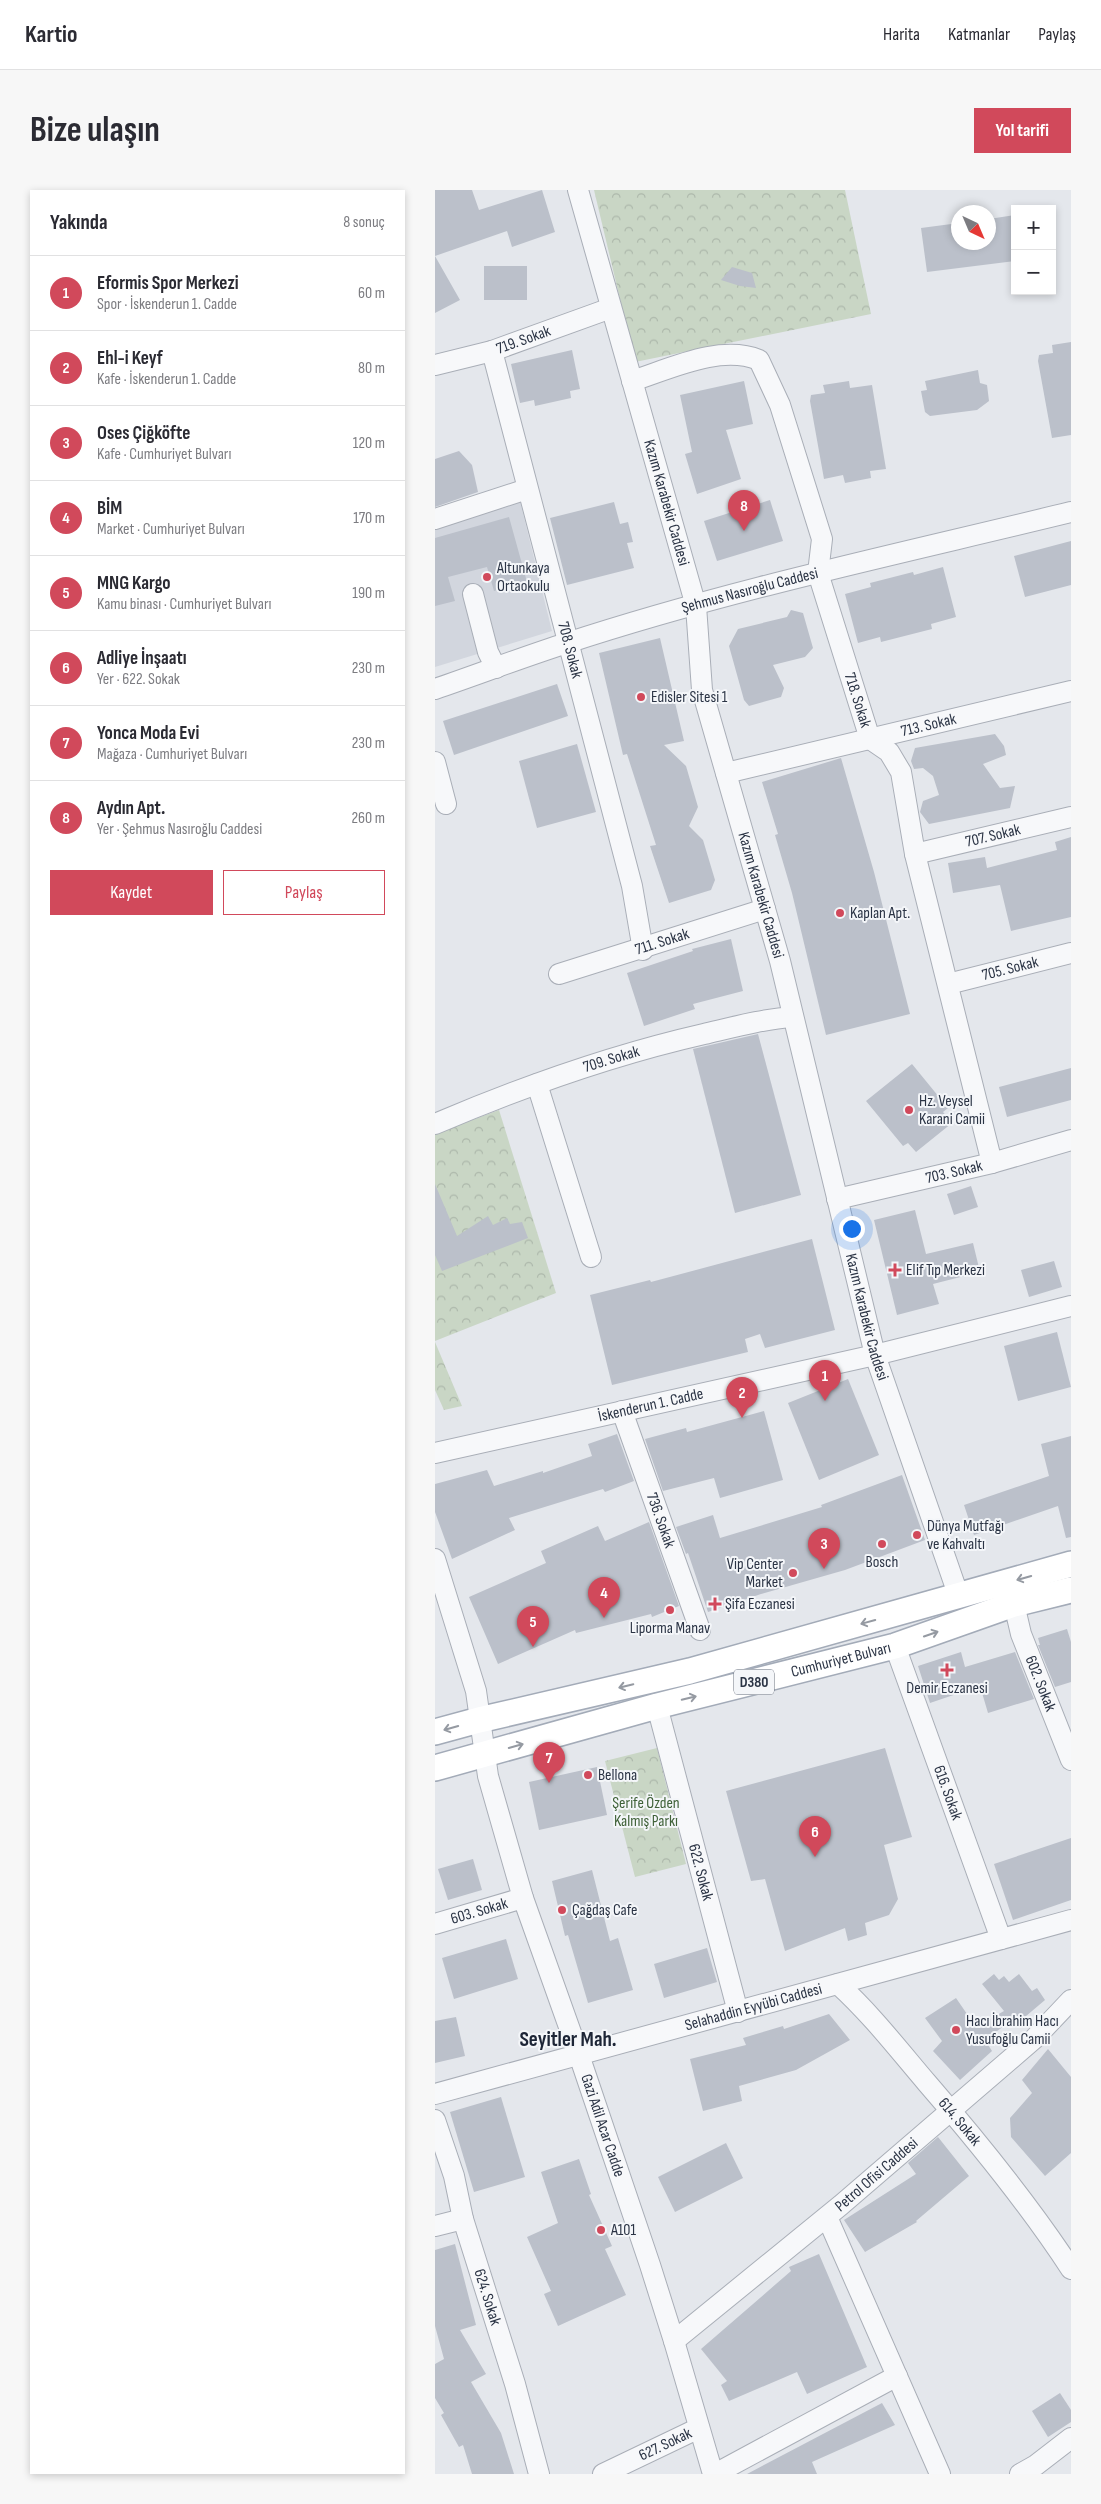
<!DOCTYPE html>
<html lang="tr">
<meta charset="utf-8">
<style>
body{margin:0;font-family:"Sofia Sans Condensed",sans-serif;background:#f7f7f7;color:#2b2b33}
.controls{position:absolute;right:15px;top:15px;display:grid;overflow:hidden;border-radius:0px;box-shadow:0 2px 8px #0003}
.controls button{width:45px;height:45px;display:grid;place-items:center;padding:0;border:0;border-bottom:1px solid #e1e1e2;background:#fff;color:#2b2b33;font:25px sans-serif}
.compass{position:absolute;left:516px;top:15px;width:45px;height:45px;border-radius:50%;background:#fff;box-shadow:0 2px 8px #0003;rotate:136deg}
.you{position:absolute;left:416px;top:1038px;width:18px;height:18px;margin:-12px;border:4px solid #fff;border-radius:50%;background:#1a73e8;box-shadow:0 0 0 8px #1a73e833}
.badge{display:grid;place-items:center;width:32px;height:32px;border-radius:50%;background:#d1495b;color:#fff;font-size:16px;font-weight:700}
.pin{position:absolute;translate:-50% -41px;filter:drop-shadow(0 1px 2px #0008)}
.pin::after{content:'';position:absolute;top:26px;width:18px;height:15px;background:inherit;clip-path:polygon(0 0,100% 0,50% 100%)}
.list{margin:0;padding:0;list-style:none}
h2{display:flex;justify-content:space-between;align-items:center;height:65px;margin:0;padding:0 20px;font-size:21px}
h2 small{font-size:16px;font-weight:400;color:#7c7c81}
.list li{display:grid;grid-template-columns:32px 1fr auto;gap:15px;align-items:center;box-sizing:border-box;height:75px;padding:0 20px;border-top:1px solid #e1e1e2}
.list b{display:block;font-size:19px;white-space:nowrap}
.list p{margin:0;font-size:16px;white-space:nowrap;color:#7c7c81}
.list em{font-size:16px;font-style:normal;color:#7c7c81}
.actions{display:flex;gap:10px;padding:15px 20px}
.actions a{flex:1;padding:11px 0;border:1px solid #d1495b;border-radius:0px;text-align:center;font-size:18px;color:#d1495b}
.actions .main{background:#d1495b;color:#fff}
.map{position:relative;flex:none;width:636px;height:2284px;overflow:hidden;border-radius:0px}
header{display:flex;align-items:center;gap:30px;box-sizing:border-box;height:70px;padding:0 25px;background:#fff;border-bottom:1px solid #e1e1e2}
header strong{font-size:24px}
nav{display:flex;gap:28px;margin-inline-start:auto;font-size:18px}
.intro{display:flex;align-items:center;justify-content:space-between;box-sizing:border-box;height:120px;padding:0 30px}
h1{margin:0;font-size:35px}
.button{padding:12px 22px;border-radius:0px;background:#d1495b;color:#fff;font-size:18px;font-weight:700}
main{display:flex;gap:30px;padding:0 30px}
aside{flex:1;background:#fff;border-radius:0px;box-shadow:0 2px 8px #0003}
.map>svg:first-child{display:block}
</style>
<header>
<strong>Kartio</strong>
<nav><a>Harita</a><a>Katmanlar</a><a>Paylaş</a></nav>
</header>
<div class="intro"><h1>Bize ulaşın</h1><a class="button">Yol tarifi</a></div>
<main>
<aside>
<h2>Yakında<small>8 sonuç</small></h2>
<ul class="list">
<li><span class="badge">1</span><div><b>Eformis Spor Merkezi</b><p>Spor · İskenderun 1. Cadde</p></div><em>60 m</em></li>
<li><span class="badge">2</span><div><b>Ehl-i Keyf</b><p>Kafe · İskenderun 1. Cadde</p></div><em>80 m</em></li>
<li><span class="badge">3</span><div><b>Oses Çiğköfte</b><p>Kafe · Cumhuriyet Bulvarı</p></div><em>120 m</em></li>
<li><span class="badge">4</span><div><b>BİM</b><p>Market · Cumhuriyet Bulvarı</p></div><em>170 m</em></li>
<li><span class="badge">5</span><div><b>MNG Kargo</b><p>Kamu binası · Cumhuriyet Bulvarı</p></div><em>190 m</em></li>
<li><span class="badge">6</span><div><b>Adliye İnşaatı</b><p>Yer · 622. Sokak</p></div><em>230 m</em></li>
<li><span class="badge">7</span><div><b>Yonca Moda Evi</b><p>Mağaza · Cumhuriyet Bulvarı</p></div><em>230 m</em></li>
<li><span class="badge">8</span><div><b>Aydın Apt.</b><p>Yer · Şehmus Nasıroğlu Caddesi</p></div><em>260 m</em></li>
</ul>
<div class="actions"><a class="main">Kaydet</a><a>Paylaş</a></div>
</aside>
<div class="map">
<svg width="636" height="2284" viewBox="0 0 636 2284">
<defs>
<pattern id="park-crowns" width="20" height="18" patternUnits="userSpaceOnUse" patternTransform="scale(1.25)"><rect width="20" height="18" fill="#c9d6c5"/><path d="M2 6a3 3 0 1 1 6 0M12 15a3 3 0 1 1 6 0" fill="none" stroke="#adb8ab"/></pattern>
</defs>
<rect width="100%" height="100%" fill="#e4e7ec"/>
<path fill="#d2d6de" d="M 84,307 L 117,441 L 0,477 L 0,333 Z"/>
<g fill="url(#park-crowns)">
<path d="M 159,0 L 410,0 L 436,124 L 200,172 Z"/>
<path d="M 64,920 L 121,1103 L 0,1151 L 0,944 Z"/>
<path d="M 0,1152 L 27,1216 L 9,1220 L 0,1200 Z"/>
<path d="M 222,1558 L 251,1674 L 200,1687 L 170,1571 Z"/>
</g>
<g fill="#bbc0ca">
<path d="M 0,0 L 37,0 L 44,20 L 107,0 L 120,42 L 77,57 L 72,41 L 0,66 L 25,110 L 0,123 Z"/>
<path d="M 580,25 L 580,71 L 492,82 L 486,38 L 524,33 L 524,52 L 554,52 L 554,29 Z"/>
<rect x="49" y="76" width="43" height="34"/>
<path d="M 297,77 L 317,83 L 321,98 L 305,96 L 286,90 Z"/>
<path d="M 636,152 L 636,245 L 617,248 L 603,171 L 604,165 L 618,163 L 617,155 Z"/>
<path d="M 137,160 L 145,199 L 135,201 L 136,208 L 100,216 L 99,210 L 85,213 L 76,174 Z"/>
<path d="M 543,180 L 545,193 L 552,195 L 554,211 L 542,220 L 495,226 L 490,222 L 486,201 L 492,200 L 490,191 Z"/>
<path d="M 309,191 L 318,234 L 291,240 L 306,289 L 262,304 L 250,264 L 257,262 L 245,205 Z"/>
<path d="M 414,191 L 415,198 L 437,195 L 451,279 L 435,281 L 436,288 L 410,293 L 408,285 L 389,289 L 375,211 L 376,205 L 390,203 L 388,195 Z"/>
<path d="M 24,261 L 37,275 L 43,302 L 0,317 L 0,269 Z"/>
<path d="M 335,310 L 348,351 L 282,371 L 269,331 Z"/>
<path d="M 179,312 L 185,334 L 193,332 L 198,352 L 192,353 L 199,378 L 132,395 L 115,328 Z"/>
<path d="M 74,327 L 92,392 L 59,401 L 52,377 L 13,387 L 20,411 L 0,416 L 0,348 Z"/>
<path d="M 636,351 L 636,395 L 590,407 L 579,366 Z"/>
<path d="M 508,377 L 521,427 L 496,434 L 497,439 L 446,452 L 445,447 L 423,453 L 410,404 L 436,397 L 435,393 L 478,382 L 479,385 Z"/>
<path d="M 356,420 L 368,423 L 378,458 L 370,467 L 338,475 L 349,498 L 346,507 L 314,516 L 309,510 L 294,456 L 303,439 L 352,427 Z"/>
<path d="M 225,448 L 249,551 L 229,555 L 251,576 L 263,617 L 254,636 L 268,650 L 280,690 L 276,700 L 234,713 L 215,656 L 221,655 L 192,564 L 188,565 L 164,463 Z"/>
<path d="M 122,494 L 133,526 L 19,565 L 8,531 Z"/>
<path d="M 560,544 L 569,556 L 571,565 L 548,574 L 565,598 L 580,596 L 575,618 L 494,634 L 485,622 L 488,611 L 504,605 L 498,586 L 488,578 L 479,579 L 476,571 L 480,558 Z"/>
<path d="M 142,554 L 161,622 L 102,638 L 84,571 Z"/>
<path d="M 406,568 L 439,682 L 475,824 L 391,845 L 357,703 L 340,645 L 343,644 L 327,592 Z"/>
<path d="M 636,647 L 636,727 L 576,741 L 565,695 L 518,703 L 513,673 L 550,667 L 552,678 L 622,660 L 620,652 Z"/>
<path d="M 296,749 L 308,801 L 258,814 L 260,819 L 209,836 L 192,783 L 258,761 L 257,759 Z"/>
<path d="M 323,844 L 366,1005 L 300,1023 L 258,859 Z"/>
<path d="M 477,874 L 513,918 L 508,922 L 517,933 L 481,962 L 473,953 L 468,956 L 431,911 Z"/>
<path d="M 636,878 L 636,910 L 572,927 L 564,897 Z"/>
<path d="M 0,994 L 22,1046 L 53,1026 L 58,1035 L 72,1028 L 75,1034 L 87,1032 L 93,1048 L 7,1081 L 0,1065 Z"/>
<path d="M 536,996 L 543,1017 L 519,1025 L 512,1004 Z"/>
<path d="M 480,1020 L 491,1064 L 538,1053 L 545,1082 L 498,1094 L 504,1114 L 462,1125 L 439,1030 Z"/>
<path d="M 377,1049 L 400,1140 L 330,1158 L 325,1144 L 310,1149 L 313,1162 L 177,1195 L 155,1105 L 215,1090 L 216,1092 Z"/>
<path d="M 619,1071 L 627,1097 L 594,1107 L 586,1080 Z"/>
<path d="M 622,1142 L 636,1197 L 583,1211 L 569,1156 Z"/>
<path d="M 413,1189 L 444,1265 L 384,1290 L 353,1213 Z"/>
<path d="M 329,1221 L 348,1290 L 285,1308 L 279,1288 L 228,1301 L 210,1249 L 251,1238 L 252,1242 Z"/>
<path d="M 182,1244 L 199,1291 L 170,1302 L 168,1299 L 74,1328 L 80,1340 L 17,1369 L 0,1322 L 0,1294 L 52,1280 L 59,1296 L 108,1281 L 108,1283 L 157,1266 L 153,1254 Z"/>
<path d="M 636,1246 L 636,1347 L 631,1348 L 623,1316 L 539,1345 L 529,1315 L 614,1286 L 606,1254 Z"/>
<path d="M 467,1285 L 490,1350 L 410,1380 L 326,1404 L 273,1422 L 253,1363 L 251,1364 L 241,1337 L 278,1325 L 285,1348 L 387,1317 L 386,1315 Z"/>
<path d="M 214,1332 L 244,1416 L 217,1427 L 216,1424 L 141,1443 L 140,1440 L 63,1474 L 34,1407 L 111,1373 L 106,1361 L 163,1336 L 170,1351 Z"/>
<path d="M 632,1439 L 636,1452 L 636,1492 L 620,1497 L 603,1455 L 605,1455 L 603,1448 Z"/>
<path d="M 526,1462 L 530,1477 L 580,1462 L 599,1509 L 553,1523 L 545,1496 L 495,1513 L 483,1476 Z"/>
<path d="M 450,1558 L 477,1647 L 449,1655 L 463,1709 L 454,1725 L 430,1733 L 432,1745 L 413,1751 L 410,1738 L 350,1761 L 330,1689 L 316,1691 L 291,1601 Z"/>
<path d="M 162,1577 L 172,1625 L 104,1640 L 94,1592 Z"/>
<path d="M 636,1648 L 636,1710 L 578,1730 L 559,1674 Z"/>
<path d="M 38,1669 L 47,1700 L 13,1710 L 3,1679 Z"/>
<path d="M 157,1680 L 175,1751 L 183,1748 L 198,1800 L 153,1813 L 133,1745 L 130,1746 L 117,1691 Z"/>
<path d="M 71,1749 L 83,1789 L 19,1809 L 7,1768 Z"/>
<path d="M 272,1758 L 282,1792 L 229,1808 L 219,1774 Z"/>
<path d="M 559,1784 L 564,1790 L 569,1786 L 574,1792 L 584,1784 L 597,1801 L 602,1798 L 610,1810 L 584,1832 L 581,1827 L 550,1850 L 557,1861 L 525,1890 L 498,1861 L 507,1851 L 490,1828 L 521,1808 L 541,1837 L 569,1821 L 547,1794 Z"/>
<path d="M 394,1824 L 415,1850 L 361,1880 L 304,1896 L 307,1911 L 268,1921 L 255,1869 L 311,1855 L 308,1848 L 348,1836 L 349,1839 Z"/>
<path d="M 21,1827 L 30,1866 L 0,1873 L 0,1831 Z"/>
<path d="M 613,1859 L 636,1887 L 636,1963 L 610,1986 L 576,1947 L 575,1928 L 597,1903 L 587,1890 Z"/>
<path d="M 66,1907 L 90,1987 L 39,2002 L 15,1922 Z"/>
<path d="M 503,1947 L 534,1986 L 481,2031 L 482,2032 L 430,2062 L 409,2030 L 481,1984 L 473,1973 Z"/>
<path d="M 291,1953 L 308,1988 L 240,2022 L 223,1987 Z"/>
<path d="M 144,1969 L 156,2004 L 154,2005 L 177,2056 L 170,2059 L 191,2105 L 123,2136 L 109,2104 L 116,2101 L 92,2047 L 123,2033 L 106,1982 Z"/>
<path d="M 20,2054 L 41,2135 L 25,2140 L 51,2184 L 36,2192 L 66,2243 L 79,2284 L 37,2284 L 28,2255 L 24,2257 L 6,2225 L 9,2223 L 0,2208 L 0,2174 L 9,2169 L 0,2136 L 0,2060 Z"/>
<path d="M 384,2064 L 432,2177 L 372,2204 L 362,2182 L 294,2211 L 286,2195 L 292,2191 L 266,2159 L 356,2081 L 354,2077 Z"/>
<path d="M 625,2203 L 636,2220 L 636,2232 L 613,2247 L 597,2221 Z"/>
<path d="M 447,2213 L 460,2235 L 377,2272 L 382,2284 L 312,2284 Z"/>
</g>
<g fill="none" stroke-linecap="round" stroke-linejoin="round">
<g stroke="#a9aeb7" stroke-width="22">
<g id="minor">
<path id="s1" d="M 143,0 L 261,416 L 267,500 L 345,771 L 440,1165 L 524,1407"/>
<path id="s2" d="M 57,161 L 197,696 L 208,760"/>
<path id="s3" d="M 0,175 L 57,161 L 176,118"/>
<path id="s4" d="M 197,191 C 235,179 285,154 324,170 L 345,215 L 387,349 L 383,383 L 435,549 L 454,562 L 466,582 L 480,664 L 557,973"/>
<path d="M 0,329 L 92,299"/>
<path d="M 38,404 L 53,462 L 61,478"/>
<path id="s5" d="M 0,499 C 44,484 88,467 132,453 C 297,399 468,363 636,322"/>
<path d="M 0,572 L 11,614"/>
<path id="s6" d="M 291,583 L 636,501"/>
<path id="s7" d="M 480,664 L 636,627"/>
<path id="s8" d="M 124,784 L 330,719"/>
<path id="s9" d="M 513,794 L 636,763"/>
<path d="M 102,894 L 156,1067"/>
<path id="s10" d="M 0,934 C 87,897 177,865 269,844 C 299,837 328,829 358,827"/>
<path id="s11" d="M 402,1009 L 557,973 L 636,950"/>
<path id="s12" d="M 187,1221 L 265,1440"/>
<path id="s13" d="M 0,1263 L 440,1165 L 636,1116"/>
<path id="s14" d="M 0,1369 L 41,1501 L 53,1586 L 88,1708 L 144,1865 L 215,2075 L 239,2151 L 278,2284"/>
<path id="s15" d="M 579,1414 L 586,1444 L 636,1570"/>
<path id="s16" d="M 460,1456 L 566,1749"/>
<path id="s17" d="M 222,1516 L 303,1822"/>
<path id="s18" d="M 0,1734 L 88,1708"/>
<path id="s19" d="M 403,1794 C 436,1824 463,1859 492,1893 C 543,1952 593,2013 636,2079"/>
<path id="s20" d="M 0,1904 L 636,1730"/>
<path id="s21" d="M 0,1930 L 19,1986 L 28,2029 L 80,2194 L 104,2284"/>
<path d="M 392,2027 L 505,2284"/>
<path d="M 0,2036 L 28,2029"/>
<path id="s22" d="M 239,2151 L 406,2015 L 599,1849 L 636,1810"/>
<path id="s23" d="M 168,2284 L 264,2238"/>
<path d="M 280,2284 L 462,2186"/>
<path d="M 585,2284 L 601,2275 L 636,2248"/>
</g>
</g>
<g stroke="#a3abb8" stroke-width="28">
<g id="major">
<path d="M 0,1542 L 44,1530 L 255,1481 L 636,1374"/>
<path id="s24" d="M 0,1578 L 222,1516 L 460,1456 L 579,1414 L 636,1400"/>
</g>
</g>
<use href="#minor" stroke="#f7f8fa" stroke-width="20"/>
<use href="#major" stroke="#fff" stroke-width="25"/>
</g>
<defs><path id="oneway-shaft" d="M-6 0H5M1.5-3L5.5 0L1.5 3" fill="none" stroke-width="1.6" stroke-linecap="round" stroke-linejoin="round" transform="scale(1.25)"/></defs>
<g stroke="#959aa2">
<use href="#oneway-shaft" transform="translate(589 1388) rotate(164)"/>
<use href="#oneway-shaft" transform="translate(433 1432) rotate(165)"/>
<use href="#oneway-shaft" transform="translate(496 1444) rotate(-19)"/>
<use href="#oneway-shaft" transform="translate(191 1496) rotate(167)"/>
<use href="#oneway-shaft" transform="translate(254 1508) rotate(-14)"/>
<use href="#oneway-shaft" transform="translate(16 1538) rotate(164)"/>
<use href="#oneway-shaft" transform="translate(81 1556) rotate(-16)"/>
</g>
<g fill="#d1495b" stroke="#f4f6f9" stroke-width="2">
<circle cx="52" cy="387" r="5"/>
<circle cx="206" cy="507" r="5"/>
<circle cx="405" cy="723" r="5"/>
<circle cx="474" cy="920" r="5"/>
<path d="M457.5 1072.5h5v5h5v5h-5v5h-5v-5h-5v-5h5z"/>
<circle cx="482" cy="1345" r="5"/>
<circle cx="447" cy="1354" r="5"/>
<circle cx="358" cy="1383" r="5"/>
<path d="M277.5 1406.5h5v5h5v5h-5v5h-5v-5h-5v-5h5z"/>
<circle cx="235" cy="1420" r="5"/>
<path d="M509.5 1472.5h5v5h5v5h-5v5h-5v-5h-5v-5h5z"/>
<circle cx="153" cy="1585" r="5"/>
<circle cx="127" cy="1720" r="5"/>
<circle cx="521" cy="1840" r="5"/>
<circle cx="166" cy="2040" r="5"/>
</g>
<g text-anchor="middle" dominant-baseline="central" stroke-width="4" stroke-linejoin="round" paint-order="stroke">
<rect fill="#f4f6f9" stroke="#676e7b" stroke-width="1" x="299" y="1479.5" width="40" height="25" rx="4"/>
<g font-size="15" font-weight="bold" fill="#2b3445">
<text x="319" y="1492">D380</text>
</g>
<g font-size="16" fill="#2b3445" stroke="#f4f6f9">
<text stroke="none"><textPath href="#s3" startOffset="92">719. Sokak</textPath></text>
<text stroke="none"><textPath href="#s1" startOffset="325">Kazım Karabekir Caddesi</textPath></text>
<text stroke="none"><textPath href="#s5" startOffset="330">Şehmus Nasıroğlu Caddesi</textPath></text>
<text stroke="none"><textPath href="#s2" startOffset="309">708. Sokak</textPath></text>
<text stroke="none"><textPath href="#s4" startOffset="489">718. Sokak</textPath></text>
<text stroke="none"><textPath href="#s6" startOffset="208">713. Sokak</textPath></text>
<text stroke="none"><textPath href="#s7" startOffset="80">707. Sokak</textPath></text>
<text stroke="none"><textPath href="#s1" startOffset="730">Kazım Karabekir Caddesi</textPath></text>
<text stroke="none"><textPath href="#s8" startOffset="108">711. Sokak</textPath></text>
<text stroke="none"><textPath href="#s9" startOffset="64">705. Sokak</textPath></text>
<text stroke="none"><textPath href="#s10" startOffset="188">709. Sokak</textPath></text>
<text stroke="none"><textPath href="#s11" startOffset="120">703. Sokak</textPath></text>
<text stroke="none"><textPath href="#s1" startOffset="1165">Kazım Karabekir Caddesi</textPath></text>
<text stroke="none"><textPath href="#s13" startOffset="221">İskenderun 1. Cadde</textPath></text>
<text stroke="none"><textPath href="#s12" startOffset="116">736. Sokak</textPath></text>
<text stroke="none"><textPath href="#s24" startOffset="420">Cumhuriyet Bulvarı</textPath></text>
<text stroke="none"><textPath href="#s15" startOffset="84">602. Sokak</textPath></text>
<text stroke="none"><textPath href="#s16" startOffset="156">616. Sokak</textPath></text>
<text stroke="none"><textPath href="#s17" startOffset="172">622. Sokak</textPath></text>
<text stroke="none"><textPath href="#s18" startOffset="46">603. Sokak</textPath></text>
<text stroke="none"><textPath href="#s20" startOffset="330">Selahaddin Eyyübi Caddesi</textPath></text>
<text stroke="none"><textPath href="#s19" startOffset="184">614. Sokak</textPath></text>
<text stroke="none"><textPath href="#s14" startOffset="592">Gazi Adil Acar Cadde</textPath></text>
<text stroke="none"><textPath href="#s22" startOffset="262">Petrol Ofisi Caddesi</textPath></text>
<text stroke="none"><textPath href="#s21" startOffset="185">624. Sokak</textPath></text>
<text stroke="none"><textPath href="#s23" startOffset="69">627. Sokak</textPath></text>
</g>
<g font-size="16" fill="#2b3445" stroke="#f4f6f9" text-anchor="start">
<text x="62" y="378">Altunkaya<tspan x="62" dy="18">Ortaokulu</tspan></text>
<text x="216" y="507">Edisler Sitesi 1</text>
<text x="415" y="723">Kaplan Apt.</text>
<text x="484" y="911">Hz. Veysel<tspan x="484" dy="18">Karani Camii</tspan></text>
<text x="471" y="1080">Elif Tıp Merkezi</text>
<text x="492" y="1336">Dünya Mutfağı<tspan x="492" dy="18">ve Kahvaltı</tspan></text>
<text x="447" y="1372" text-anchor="middle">Bosch</text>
<text x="348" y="1374" text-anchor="end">Vip Center<tspan x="348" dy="18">Market</tspan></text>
<text x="290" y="1414">Şifa Eczanesi</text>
<text x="235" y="1438" text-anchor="middle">Liporma Manav</text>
<text x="512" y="1498" text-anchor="middle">Demir Eczanesi</text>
<text x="163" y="1585">Bellona</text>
<text x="137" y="1720">Çağdaş Cafe</text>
<text x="531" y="1831">Hacı İbrahim Hacı<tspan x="531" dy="18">Yusufoğlu Camii</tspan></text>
<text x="176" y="2040">A101</text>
</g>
<g font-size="16" fill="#3f6138" stroke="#f4f6f9">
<text x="211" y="1613">Şerife Özden<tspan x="211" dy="18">Kalmış Parkı</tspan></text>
</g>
<g font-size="21" font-weight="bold" fill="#1d2536" stroke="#f4f6f9">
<text x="133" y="1849">Seyitler Mah.</text>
</g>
</g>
</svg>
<div class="controls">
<button>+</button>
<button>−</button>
</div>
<svg class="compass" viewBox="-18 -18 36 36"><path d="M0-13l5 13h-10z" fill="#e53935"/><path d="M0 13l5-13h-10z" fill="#7c7c81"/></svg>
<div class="you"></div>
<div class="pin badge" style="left:390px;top:1211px">1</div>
<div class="pin badge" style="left:307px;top:1228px">2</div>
<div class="pin badge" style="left:389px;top:1379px">3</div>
<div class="pin badge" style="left:169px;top:1428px">4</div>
<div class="pin badge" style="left:98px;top:1457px">5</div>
<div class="pin badge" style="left:380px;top:1667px">6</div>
<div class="pin badge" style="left:114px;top:1593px">7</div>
<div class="pin badge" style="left:309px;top:341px">8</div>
</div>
</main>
